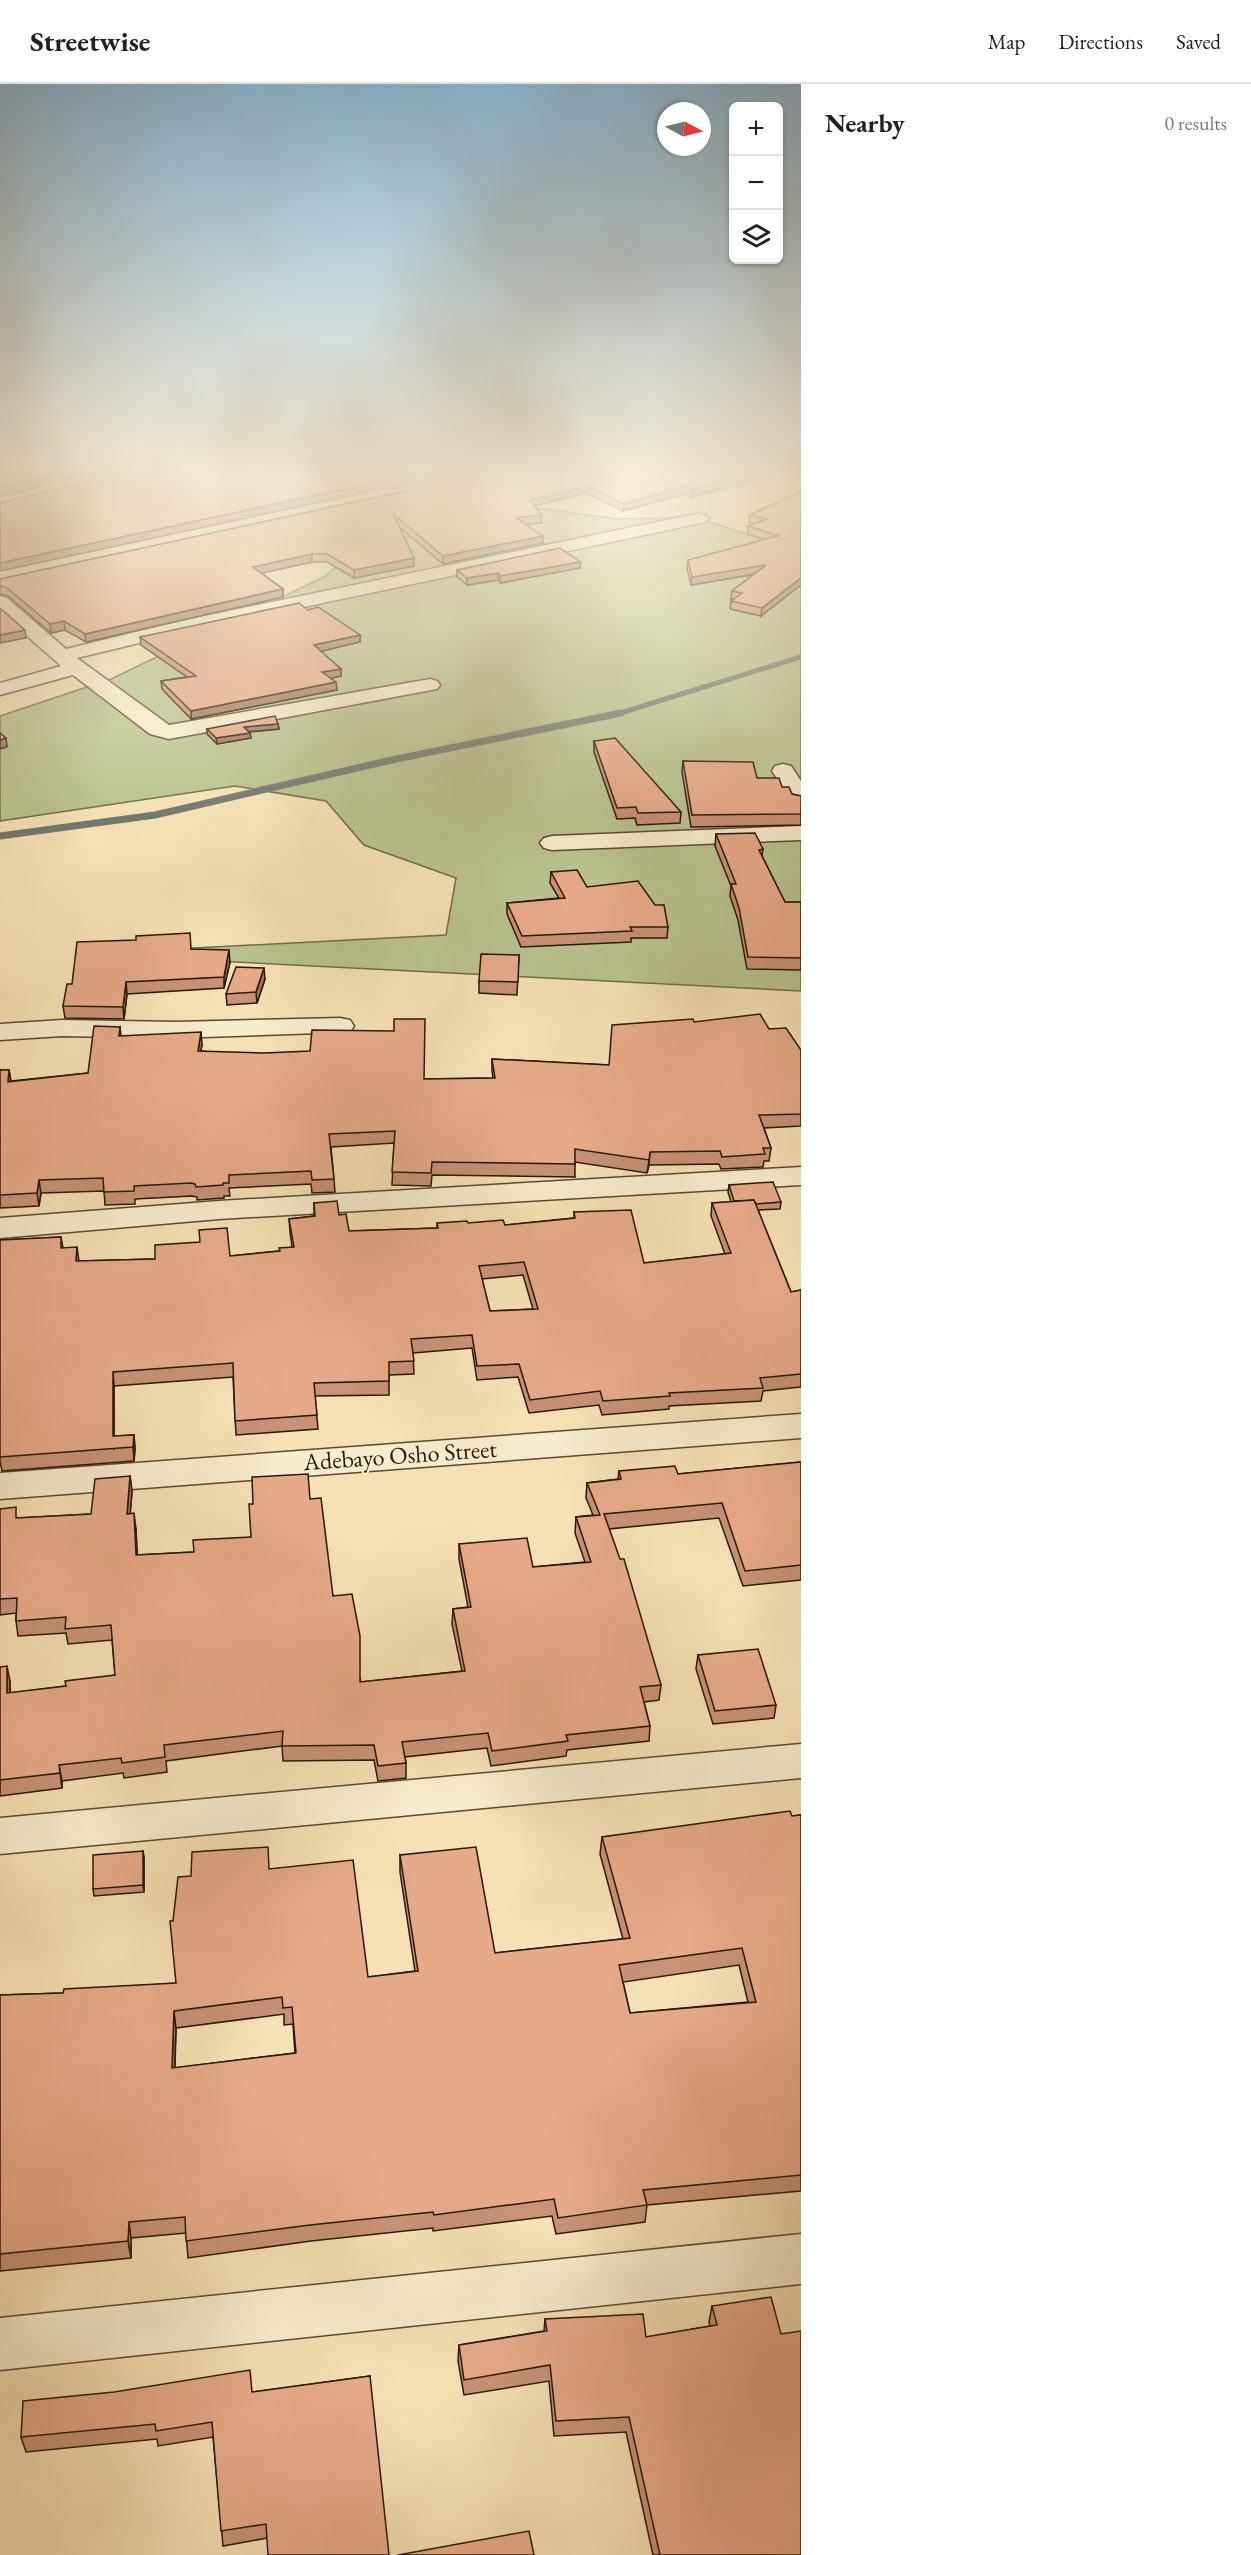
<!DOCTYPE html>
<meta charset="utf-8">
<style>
body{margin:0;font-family:"EB Garamond",serif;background:#f6f6f6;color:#202124}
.controls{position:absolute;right:18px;top:18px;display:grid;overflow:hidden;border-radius:9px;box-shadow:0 2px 4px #0004}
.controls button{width:54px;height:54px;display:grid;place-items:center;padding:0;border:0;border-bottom:2px solid #e0e0e0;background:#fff;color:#202124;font:30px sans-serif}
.compass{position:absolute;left:657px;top:18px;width:54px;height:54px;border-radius:50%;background:#fff;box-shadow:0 2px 4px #0004;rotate:97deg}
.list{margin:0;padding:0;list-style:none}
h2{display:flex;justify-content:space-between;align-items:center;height:78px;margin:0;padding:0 24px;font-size:26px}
h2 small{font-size:20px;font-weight:400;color:#757577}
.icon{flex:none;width:33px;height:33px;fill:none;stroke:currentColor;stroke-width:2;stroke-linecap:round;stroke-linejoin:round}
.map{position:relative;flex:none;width:801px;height:2471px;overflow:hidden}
header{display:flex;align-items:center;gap:36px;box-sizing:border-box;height:84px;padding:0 30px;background:#fff;border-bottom:2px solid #e0e0e0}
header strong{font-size:28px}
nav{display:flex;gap:33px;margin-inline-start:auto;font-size:21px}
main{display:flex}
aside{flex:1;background:#fff}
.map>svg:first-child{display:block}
</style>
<header>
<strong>Streetwise</strong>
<nav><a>Map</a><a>Directions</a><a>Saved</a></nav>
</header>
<main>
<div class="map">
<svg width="801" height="2471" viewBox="0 0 801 2471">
<rect width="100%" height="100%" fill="#f5e1b4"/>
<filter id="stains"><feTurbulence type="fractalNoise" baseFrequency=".00333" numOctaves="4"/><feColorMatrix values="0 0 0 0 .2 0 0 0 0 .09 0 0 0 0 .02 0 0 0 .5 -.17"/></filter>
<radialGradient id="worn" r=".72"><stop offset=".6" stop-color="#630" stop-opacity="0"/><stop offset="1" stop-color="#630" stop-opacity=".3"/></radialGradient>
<path fill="#b9c38f" stroke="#706c4b" stroke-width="1.5" d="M 522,422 L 617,435 L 694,433 L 801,467 L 801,907 L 78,870 L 446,851 L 456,794 L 364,761 L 326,717 L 235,702 L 0,737 L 0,632 L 111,595 L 326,492 C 367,450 434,451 488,437 C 499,435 511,427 522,422 Z"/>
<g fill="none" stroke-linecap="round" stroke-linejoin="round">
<path stroke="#717971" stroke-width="5" d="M 614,631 L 801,573"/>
<path stroke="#717971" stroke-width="7" d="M 0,752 L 155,731 L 387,677 L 621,629"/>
<g stroke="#5b4932" stroke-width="3">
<g id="street">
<path d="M 105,388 L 133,388 L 131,392 L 0,424 L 0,414 Z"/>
<path d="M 471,388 L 501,388 L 499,392 L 395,415 L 386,410 L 389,406 Z"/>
<path d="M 700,429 L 709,434 L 706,438 L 185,548 L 77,574 L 169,641 L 430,595 L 437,597 L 440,601 L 437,605 L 169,655 L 150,650 L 73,591 L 0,611 L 0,599 L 61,582 L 0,528 L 0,512 L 7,514 L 66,565 L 185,536 Z"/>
<path d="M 783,680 L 791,682 L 801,697 L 801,721 L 793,719 L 772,687 L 775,682 Z"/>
<path d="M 801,742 L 801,756 L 552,766 L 544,764 L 540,759 L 544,754 L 552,752 Z"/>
<path d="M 340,934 L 350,936 L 354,942 L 350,948 L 176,954 L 62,952 L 0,956 L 0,940 L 62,936 L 176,938 Z"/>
<path d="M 801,1083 L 801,1101 L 219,1135 L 0,1154 L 0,1134 L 219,1117 Z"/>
<path d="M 801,1330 L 801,1354 L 0,1415 L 0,1389 Z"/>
<path d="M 801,1660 L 801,1694 L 0,1770 L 0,1734 Z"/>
<path d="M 801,2150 L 801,2200 L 0,2286 L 0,2234 Z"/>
</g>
</g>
<use href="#street" fill="#f8ecce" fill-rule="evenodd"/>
</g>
<g fill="#c79276" stroke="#281607" stroke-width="1.5" fill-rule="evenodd">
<path d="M 493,388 L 788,388 L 692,413 L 685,410 L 623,427 L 586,409 L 535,422 L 542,431 L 541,439 L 526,440 L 543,459 L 443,480 L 399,443 L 414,482 L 354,494 L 327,478 L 312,478 L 261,489 L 283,505 L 283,513 L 86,558 L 65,546 L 51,549 L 8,512 L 0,510 L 0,495 Z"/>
<path d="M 801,407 L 761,532 L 730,525 L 731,517 L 733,515 L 731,515 L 732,507 L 753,491 L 691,501 L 687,484 L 688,476 L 765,456 L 747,450 L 748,442 L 755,440 L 749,438 L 750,431 Z"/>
<path d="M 580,478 L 580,484 L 500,499 L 498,496 L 467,501 L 457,493 L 457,486 Z"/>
<path d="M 308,526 L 360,551 L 360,558 L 321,567 L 341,592 L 331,594 L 337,606 L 191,635 L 162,605 L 161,597 L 187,593 L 141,561 L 140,553 Z"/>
<path d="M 278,640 L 279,645 L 249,648 L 251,654 L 217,660 L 207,650 L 207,645 Z"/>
<path d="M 594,657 L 681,728 L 680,739 L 637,741 L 635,734 L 617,735 L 594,668 Z"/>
<path d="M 683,677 L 757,694 L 782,703 L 792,710 L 801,712 L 801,741 L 691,743 L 682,688 Z"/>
<path d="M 716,750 L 763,765 L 762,772 L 785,818 L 801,818 L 801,886 L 747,885 L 738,836 L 730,812 L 731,802 L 715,762 Z"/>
<path d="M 551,788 L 587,803 L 655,821 L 668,843 L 667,854 L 631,854 L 631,858 L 521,863 L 507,830 L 507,819 L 559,814 L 550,799 Z"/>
<path d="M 192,865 L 230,878 L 224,904 L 127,910 L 124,935 L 65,934 L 63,922 L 72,900 Z"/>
<path d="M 519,871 L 517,911 L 479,909 L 479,897 Z"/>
<path d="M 265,895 L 257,919 L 227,921 L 226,910 Z"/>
<path d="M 694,938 L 769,945 L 801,966 L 801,1042 L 764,1044 L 771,1064 L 769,1077 L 764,1077 L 763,1083 L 721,1085 L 719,1080 L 649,1081 L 647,1089 L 575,1078 L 575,1093 L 432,1091 L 431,1102 L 392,1101 L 394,1059 L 331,1063 L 334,1095 L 335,1108 L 312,1109 L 311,1100 L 229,1104 L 230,1112 L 224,1112 L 224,1114 L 197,1116 L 197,1113 L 192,1112 L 135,1115 L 135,1120 L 105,1121 L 104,1107 L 41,1109 L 39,1122 L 0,1124 L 0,986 L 9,986 L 11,997 L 88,989 L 120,943 L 121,952 L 202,960 L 201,967 L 424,995 L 493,994 L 492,987 L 492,975 L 609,981 Z"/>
<path d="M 729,1101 L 781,1118 L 780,1125 L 758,1126 L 791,1208 L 801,1206 L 801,1303 L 763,1307 L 761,1317 L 669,1322 L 669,1325 L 602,1331 L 599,1321 L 529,1329 L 518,1293 L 477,1296 L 472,1264 L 413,1269 L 414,1290 L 389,1291 L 389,1311 L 315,1312 L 318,1345 L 236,1351 L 233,1293 L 114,1302 L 114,1352 L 134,1351 L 135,1365 L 134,1377 L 2,1387 L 0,1378 L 0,1156 L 61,1153 L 63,1164 L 79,1177 L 155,1175 L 230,1172 L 279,1167 L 292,1163 L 290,1148 L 289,1135 L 314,1132 L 314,1119 L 339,1131 L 349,1147 L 437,1144 L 437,1139 L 505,1141 L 574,1134 L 574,1128 L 644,1179 L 725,1170 L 711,1132 L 712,1119 L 731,1118 L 728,1108 ZM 523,1191 L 533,1225 L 490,1227 L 482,1195 Z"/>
<path d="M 801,1378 L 801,1496 L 743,1502 L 719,1434 L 609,1445 L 661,1601 L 659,1616 L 644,1618 L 650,1642 L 649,1657 L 567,1666 L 566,1672 L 491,1682 L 487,1664 L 405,1673 L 406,1679 L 406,1694 L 378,1697 L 374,1676 L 283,1677 L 282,1662 L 166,1677 L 167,1688 L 124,1694 L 123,1689 L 62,1697 L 62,1704 L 0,1712 L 0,1583 L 10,1597 L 10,1609 L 66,1602 L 115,1591 L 112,1556 L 68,1560 L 66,1549 L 18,1552 L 16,1537 L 16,1529 L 0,1531 L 0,1425 L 18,1434 L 91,1430 L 130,1392 L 132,1407 L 130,1430 L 136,1445 L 137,1471 L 194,1468 L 251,1453 L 310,1415 L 333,1512 L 361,1598 L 462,1587 L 452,1540 L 453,1525 L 468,1523 L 459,1475 L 459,1460 L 533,1483 L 585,1478 L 575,1449 L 576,1433 L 593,1431 L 586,1414 L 587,1399 L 618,1395 L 619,1387 L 678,1390 Z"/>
<path d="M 698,1571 L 776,1621 L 774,1634 L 713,1640 L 696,1585 Z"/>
<path d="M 801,1731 L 801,2107 L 647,2121 L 645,2138 L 556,2150 L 552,2132 L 433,2147 L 433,2144 L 311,2157 L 188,2174 L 186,2149 L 131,2154 L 131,2174 L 0,2187 L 0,1911 L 63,1909 L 176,1899 L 173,1837 L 191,1792 L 270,1785 L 368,1893 L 415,1887 L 400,1788 L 400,1771 L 495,1869 L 623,1855 L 600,1770 L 602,1753 ZM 739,1881 L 748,1918 L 630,1929 L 623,1898 ZM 284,1930 L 284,1941 L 293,1940 L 295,1969 L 175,1984 L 176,1944 Z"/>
<path d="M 143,1767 L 144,1774 L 144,1808 L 94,1812 L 93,1805 Z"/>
<path d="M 712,2222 L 781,2250 L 801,2471 L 653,2471 L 626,2348 L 554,2352 L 549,2297 L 464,2311 L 458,2277 L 459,2261 L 544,2247 L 545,2235 L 646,2253 L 710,2242 L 709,2238 Z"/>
<path d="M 370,2292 L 267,2454 L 223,2462 L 213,2353 L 158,2362 L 157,2355 L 26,2368 L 21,2353 L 252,2308 Z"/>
</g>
<g fill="#a27760" stroke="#281607" stroke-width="1.5">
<path d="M 65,388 L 96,388 L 0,412 L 0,404 Z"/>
<path d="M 425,388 L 460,388 L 0,487 L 0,479 Z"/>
<path d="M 761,388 L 788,388 L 692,413 L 693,405 Z"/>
<path d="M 587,402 L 586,409 L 530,423 L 530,416 Z"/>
<path d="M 686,402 L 685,410 L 623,427 L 624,420 Z"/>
<path d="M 542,431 L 541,439 L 516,441 L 516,434 Z"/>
<path d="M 543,452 L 543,459 L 443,480 L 443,472 Z"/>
<path d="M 312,470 L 312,478 L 254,491 L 253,483 Z"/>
<path d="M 414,474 L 414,482 L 354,494 L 354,486 Z"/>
<path d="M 580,478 L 580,484 L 500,499 L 500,492 Z"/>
<path d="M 766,481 L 765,488 L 691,501 L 692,493 Z"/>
<path d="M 498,489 L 498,496 L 467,501 L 467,494 Z"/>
<path d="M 801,494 L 801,501 L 761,532 L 762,524 Z"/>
<path d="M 283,505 L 283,513 L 86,558 L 85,550 Z"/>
<path d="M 64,537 L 65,546 L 51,549 L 50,540 Z"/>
<path d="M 25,546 L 26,554 L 0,559 L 0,551 Z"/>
<path d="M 360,551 L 360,558 L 314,569 L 314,561 Z"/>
<path d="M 341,585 L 341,592 L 323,596 L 322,588 Z"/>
<path d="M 336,598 L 337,606 L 191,635 L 191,627 Z"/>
<path d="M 278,640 L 279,645 L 244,648 L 244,643 Z"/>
<path d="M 250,649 L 251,654 L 217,660 L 216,654 Z"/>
<path d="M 6,654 L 7,663 L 0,665 L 0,656 Z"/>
<path d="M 229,866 L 230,878 L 224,904 L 224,893 Z"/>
<path d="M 264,884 L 265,895 L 257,919 L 256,908 Z"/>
<path d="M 126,898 L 127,910 L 124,935 L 123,923 Z"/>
<path d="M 201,948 L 202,960 L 199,979 L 198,967 Z"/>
<path d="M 9,986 L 11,998 L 8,998 Z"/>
<path d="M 650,1068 L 649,1081 L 647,1089 L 649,1076 Z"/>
<path d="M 39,1096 L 41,1109 L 39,1122 L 37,1109 Z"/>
<path d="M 77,1163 L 79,1177 L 78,1191 L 76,1177 Z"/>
<path d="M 113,1288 L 114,1302 L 114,1366 L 113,1352 Z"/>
<path d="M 134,1351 L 135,1365 L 134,1377 L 133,1363 Z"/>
<path d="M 130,1392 L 132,1407 L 129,1445 L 127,1430 Z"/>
<path d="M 134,1429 L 136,1445 L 138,1486 L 136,1471 Z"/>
<path d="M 7,1582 L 10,1597 L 10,1624 L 7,1609 Z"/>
<path d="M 59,1681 L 62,1697 L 62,1704 L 60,1689 Z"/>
<path d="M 143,1767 L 144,1774 L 144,1808 L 143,1801 Z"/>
<path d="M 174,1927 L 176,1944 L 174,2001 L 172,1984 Z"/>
<path d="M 129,2138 L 131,2154 L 131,2174 L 128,2157 Z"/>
</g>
<g fill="#e7aa89" stroke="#281607" stroke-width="1.5" fill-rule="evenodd">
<path d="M 0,388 L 65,388 L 0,404 Z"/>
<path d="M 126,388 L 425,388 L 0,479 L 0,419 Z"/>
<path d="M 493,388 L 761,388 L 693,405 L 686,402 L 624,420 L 587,402 L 530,416 L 542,431 L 516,434 L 543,452 L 443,472 L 393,430 L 414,474 L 354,486 L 327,470 L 312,470 L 253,483 L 283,505 L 85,550 L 64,537 L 50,540 L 7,504 L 0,502 L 0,495 Z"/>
<path d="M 801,407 L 801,494 L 762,524 L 731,517 L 742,509 L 732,507 L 766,481 L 692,493 L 688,476 L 778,452 L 748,442 L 767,435 L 750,431 Z"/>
<path d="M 560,464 L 580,478 L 500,492 L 498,489 L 467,494 L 457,486 Z"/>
<path d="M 299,519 L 308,526 L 318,523 L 360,551 L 314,561 L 341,585 L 322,588 L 336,598 L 191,627 L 161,597 L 196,592 L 140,553 Z"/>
<path d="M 0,524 L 25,546 L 0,551 Z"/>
<path d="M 275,632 L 278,640 L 244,643 L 250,649 L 216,654 L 207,645 Z"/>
<path d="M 0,649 L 6,654 L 0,656 Z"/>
<path d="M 615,654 L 681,728 L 638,729 L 636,723 L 617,724 L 594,657 Z"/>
<path d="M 683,677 L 753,678 L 757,694 L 779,694 L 782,703 L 789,703 L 792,710 L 801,712 L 801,730 L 692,731 Z"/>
<path d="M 755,749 L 763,765 L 759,766 L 785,818 L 801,818 L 801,874 L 748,873 L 739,824 L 731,800 L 736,800 L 716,750 Z"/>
<path d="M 577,786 L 587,803 L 638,797 L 655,821 L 664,821 L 668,843 L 630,843 L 632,847 L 522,852 L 507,819 L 565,814 L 551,788 Z"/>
<path d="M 190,849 L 191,865 L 229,866 L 224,893 L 126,898 L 123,923 L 63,922 L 67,900 L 72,900 L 77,858 L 136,856 L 136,852 Z"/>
<path d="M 481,870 L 519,871 L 518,898 L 479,897 Z"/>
<path d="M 236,883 L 264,884 L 256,908 L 226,910 Z"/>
<path d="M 760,930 L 769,945 L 786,944 L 801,966 L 801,1030 L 759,1031 L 771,1064 L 763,1064 L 765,1070 L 722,1073 L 720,1067 L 650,1068 L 649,1076 L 575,1065 L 575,1080 L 432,1078 L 431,1089 L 392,1088 L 395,1047 L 329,1050 L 334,1095 L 312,1096 L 311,1087 L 229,1091 L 229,1099 L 223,1099 L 223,1101 L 196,1103 L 195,1100 L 191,1099 L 134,1102 L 134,1107 L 104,1108 L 103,1094 L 39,1096 L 37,1109 L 0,1111 L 0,986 L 9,986 L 8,998 L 88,989 L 94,942 L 120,943 L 119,952 L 201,948 L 198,967 L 264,969 L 310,967 L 312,946 L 394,947 L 394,935 L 425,935 L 424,995 L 495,994 L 492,975 L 609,981 L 612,941 L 693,935 L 694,938 Z"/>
<path d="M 773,1098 L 781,1118 L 756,1120 L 754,1116 L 734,1117 L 729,1101 Z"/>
<path d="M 754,1116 L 791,1208 L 801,1206 L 801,1290 L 760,1294 L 763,1304 L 669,1309 L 670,1312 L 603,1317 L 600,1307 L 530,1316 L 519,1280 L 477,1282 L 472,1251 L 411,1255 L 414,1277 L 389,1278 L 389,1297 L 314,1299 L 317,1331 L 235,1337 L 233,1279 L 113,1288 L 113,1352 L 134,1351 L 133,1363 L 0,1373 L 0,1156 L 61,1153 L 61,1164 L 77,1163 L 76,1177 L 155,1175 L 155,1161 L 200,1158 L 199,1146 L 227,1144 L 230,1172 L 280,1167 L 279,1164 L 294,1163 L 289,1135 L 315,1132 L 314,1119 L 337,1117 L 339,1131 L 346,1130 L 349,1147 L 438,1144 L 437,1139 L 467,1137 L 468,1139 L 503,1136 L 505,1141 L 575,1134 L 574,1128 L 631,1126 L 644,1179 L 731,1169 L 712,1119 ZM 524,1178 L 538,1225 L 490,1227 L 479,1182 Z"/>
<path d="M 801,1378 L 801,1481 L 745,1487 L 722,1419 L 604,1430 L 620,1475 L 624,1475 L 661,1601 L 640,1603 L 650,1642 L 566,1651 L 568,1657 L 492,1667 L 488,1649 L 402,1658 L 406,1679 L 378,1682 L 374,1661 L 282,1662 L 283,1647 L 164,1661 L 165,1673 L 122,1679 L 121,1674 L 59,1681 L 60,1689 L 0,1696 L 0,1583 L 7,1582 L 7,1609 L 66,1602 L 65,1597 L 115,1591 L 111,1541 L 65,1545 L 66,1533 L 16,1537 L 17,1514 L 0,1515 L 0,1425 L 16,1423 L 16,1434 L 91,1430 L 95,1395 L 130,1392 L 127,1430 L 134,1429 L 136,1471 L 194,1468 L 193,1456 L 251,1453 L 249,1420 L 253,1420 L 252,1393 L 308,1390 L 310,1415 L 321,1414 L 333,1512 L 352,1510 L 360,1552 L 360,1598 L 465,1587 L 453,1525 L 471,1523 L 459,1460 L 527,1454 L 533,1483 L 591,1478 L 576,1433 L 600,1431 L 587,1399 L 621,1395 L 619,1387 L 675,1382 L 678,1390 Z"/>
<path d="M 758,1565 L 776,1621 L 715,1627 L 698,1571 Z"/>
<path d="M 790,1727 L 792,1732 L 801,1731 L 801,2091 L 643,2106 L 647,2121 L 558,2134 L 554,2115 L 434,2131 L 433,2128 L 310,2141 L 186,2157 L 185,2133 L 129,2138 L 128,2157 L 0,2170 L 0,1911 L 63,1909 L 64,1905 L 176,1899 L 170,1837 L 173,1837 L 178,1793 L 191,1792 L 192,1768 L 268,1763 L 269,1785 L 353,1776 L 368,1893 L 418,1887 L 400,1771 L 476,1763 L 495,1869 L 630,1854 L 602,1753 ZM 742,1864 L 756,1918 L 630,1929 L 619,1881 ZM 282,1913 L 283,1924 L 292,1923 L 296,1969 L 172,1984 L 174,1927 Z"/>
<path d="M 143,1767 L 143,1801 L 93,1805 L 93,1771 Z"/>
<path d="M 771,2213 L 781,2250 L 801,2247 L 801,2471 L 660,2471 L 629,2333 L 556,2337 L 550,2281 L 464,2296 L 459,2261 L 547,2247 L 545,2235 L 643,2230 L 646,2253 L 717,2241 L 712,2222 Z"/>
<path d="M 250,2286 L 252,2308 L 370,2292 L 389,2471 L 268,2471 L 266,2440 L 221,2447 L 212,2338 L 156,2347 L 155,2340 L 21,2353 L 23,2317 L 114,2308 Z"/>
<path d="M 529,2447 L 534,2471 L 398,2471 Z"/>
</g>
<linearGradient id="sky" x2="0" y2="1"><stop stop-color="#8bb7d5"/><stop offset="0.53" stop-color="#faf2dd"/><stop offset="1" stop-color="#faf2dd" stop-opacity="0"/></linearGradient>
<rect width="801" height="734" fill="url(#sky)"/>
<g text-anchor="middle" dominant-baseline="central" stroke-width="4.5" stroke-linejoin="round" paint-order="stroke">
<g font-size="24" fill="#281607" stroke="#f8ecce">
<text transform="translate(400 1371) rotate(-4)">Adebayo Osho Street</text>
</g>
</g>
<rect width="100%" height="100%" filter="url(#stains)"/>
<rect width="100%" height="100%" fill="url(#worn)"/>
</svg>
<div class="controls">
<button>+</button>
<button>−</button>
<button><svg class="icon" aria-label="layers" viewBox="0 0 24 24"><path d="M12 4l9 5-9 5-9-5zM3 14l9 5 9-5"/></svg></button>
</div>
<svg class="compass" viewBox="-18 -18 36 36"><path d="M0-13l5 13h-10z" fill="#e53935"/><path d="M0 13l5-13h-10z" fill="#757577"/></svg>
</div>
<aside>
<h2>Nearby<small>0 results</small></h2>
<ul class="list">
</ul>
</aside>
</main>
